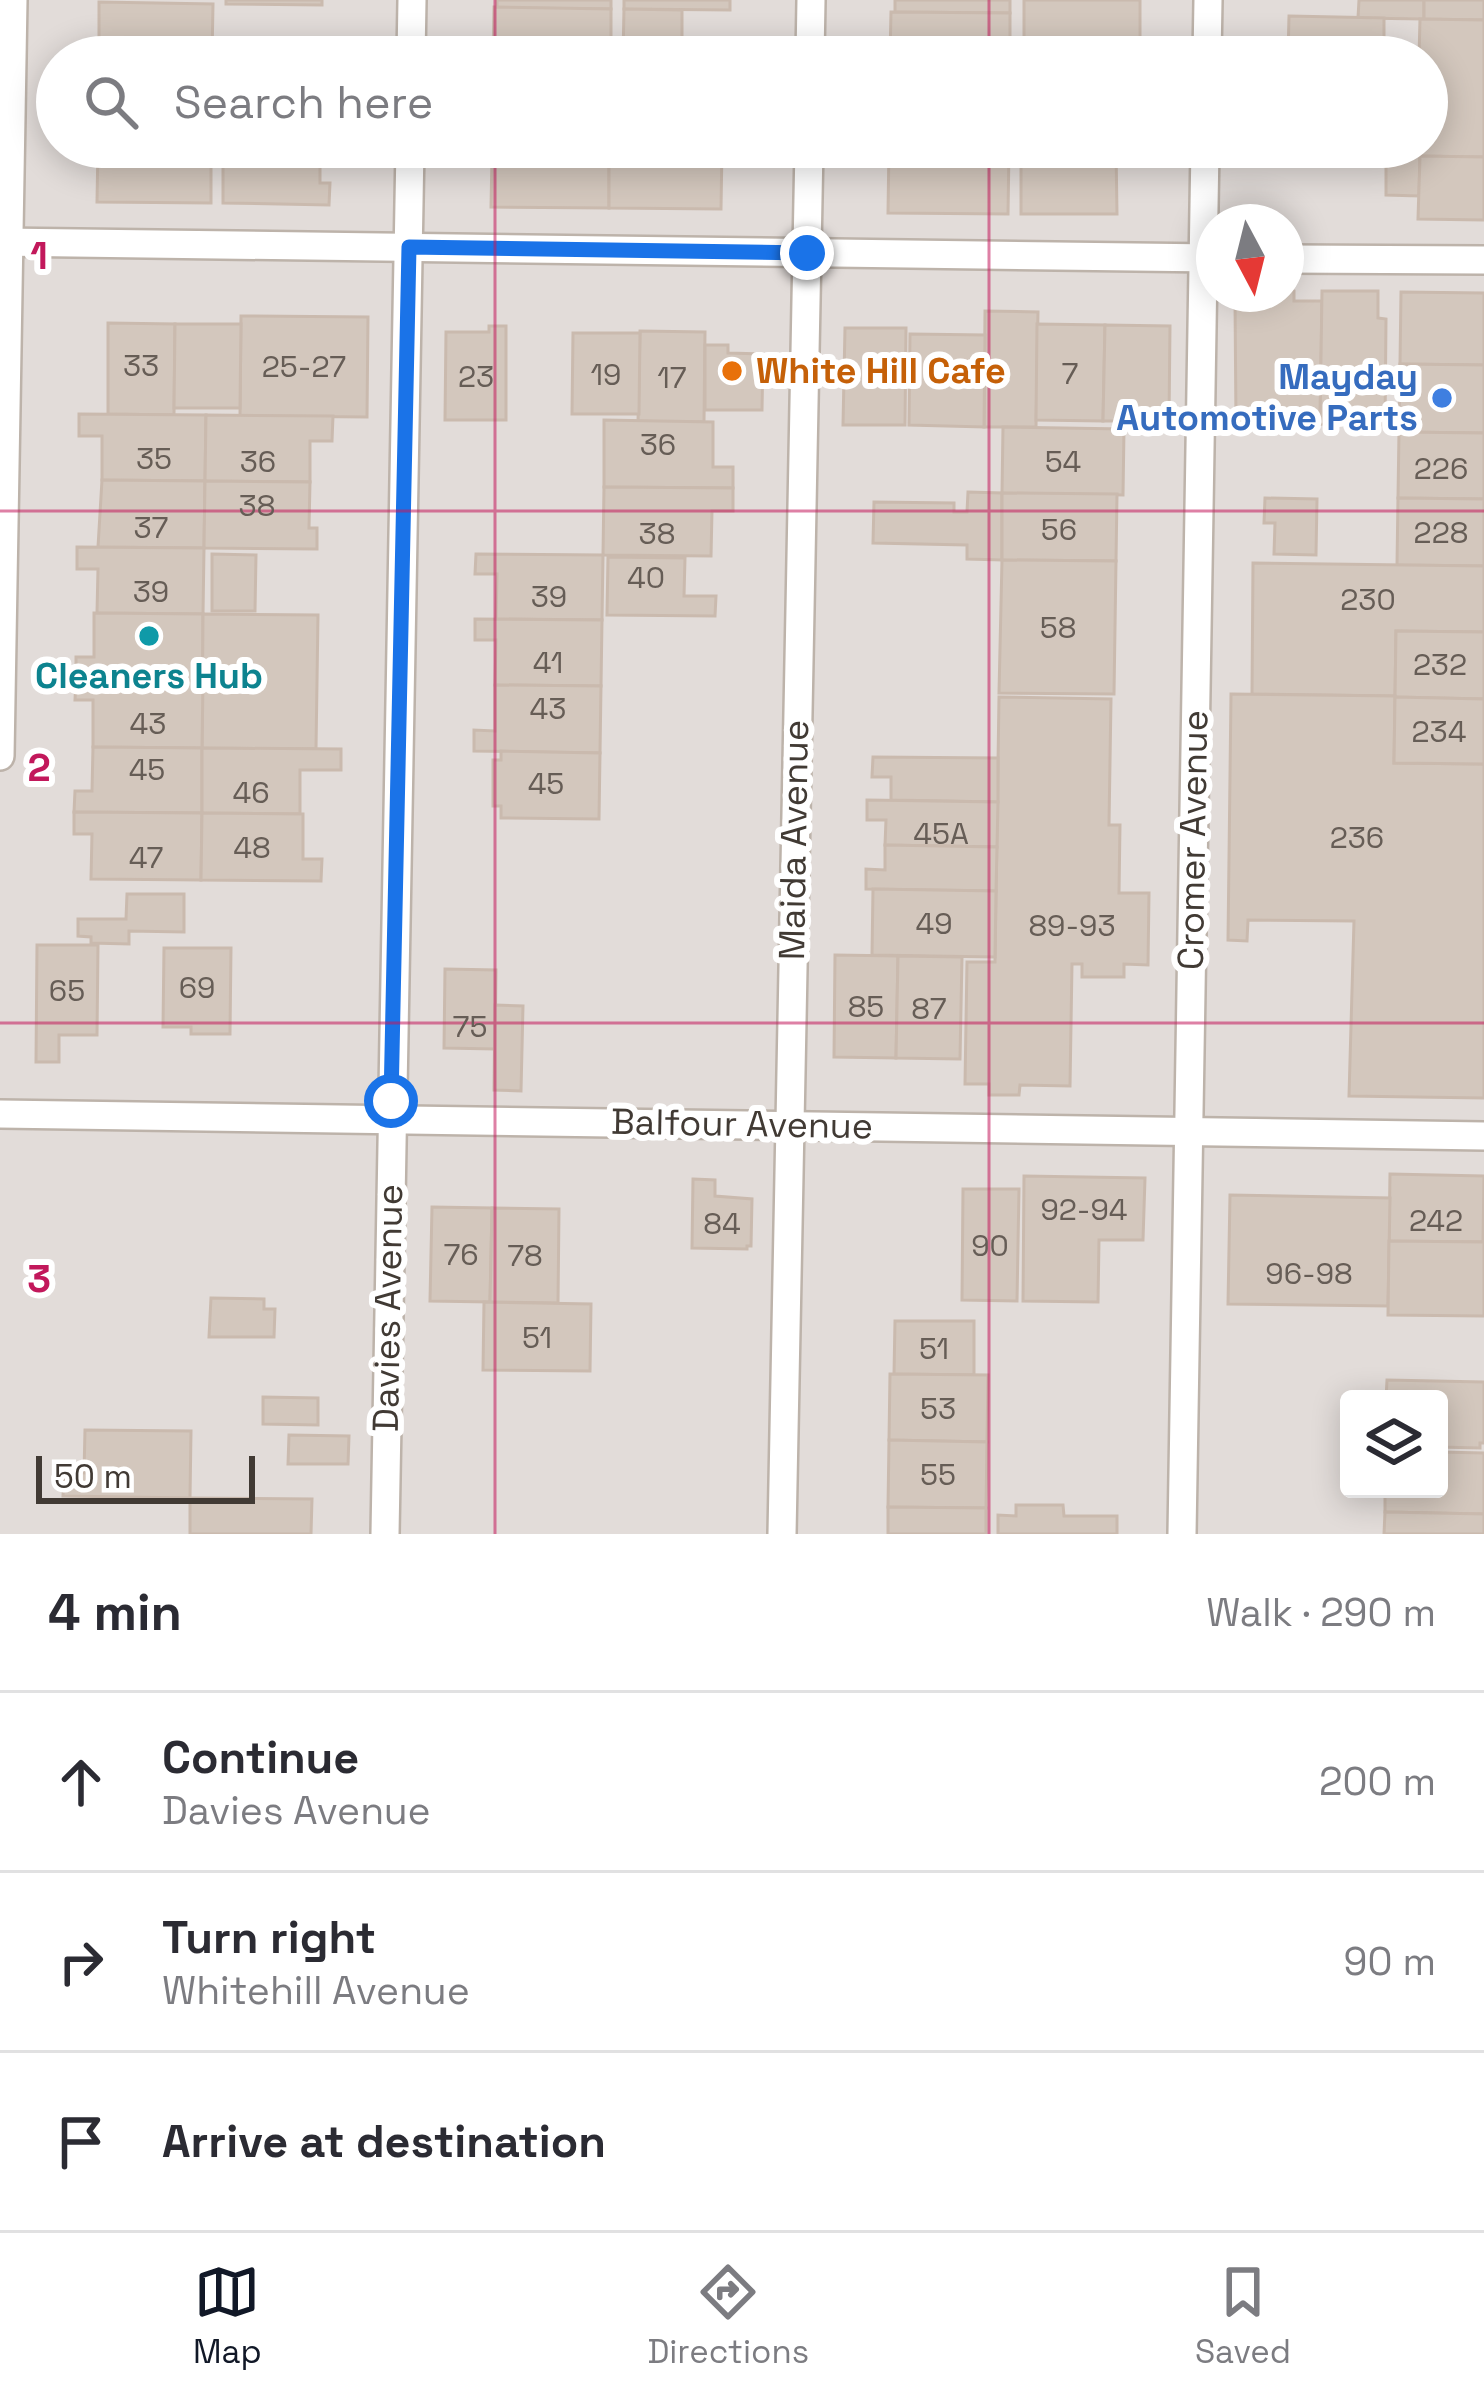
<!DOCTYPE html>
<meta charset="utf-8">
<style>
body{margin:0;font-family:"Space Grotesk",sans-serif;background:#f7f7f7;color:#2b2b33}
.controls{position:absolute;right:36px;bottom:36px;display:grid;overflow:hidden;border-radius:12px;box-shadow:0 6px 30px #0003}
.controls button{width:108px;height:108px;display:grid;place-items:center;padding:0;border:0;border-bottom:3px solid #e1e1e2;background:#fff;color:#2b2b33;font:60px sans-serif}
.compass{position:absolute;left:1196px;top:204px;width:108px;height:108px;border-radius:50%;background:#fff;box-shadow:0 6px 30px #0003;rotate:173deg}
.scale{position:absolute;left:36px;bottom:30px;width:219px;box-sizing:border-box;padding-left:12px;border:6px solid #413a34;border-top:0;font-size:33px;line-height:42px;white-space:nowrap;color:#413a34;-webkit-text-stroke:9px #fff;paint-order:stroke}
.stop{position:absolute;width:36px;height:36px;margin:-27px;border:9px solid #1a73e8;border-radius:50%;background:#fff}
.stop.end{background:#1a73e8;border-color:#fff;box-shadow:0 3px 12px #0008}
.list{margin:0;padding:0;list-style:none}
h2{display:flex;justify-content:space-between;align-items:center;height:156px;margin:0;padding:0 48px;font-size:51px}
h2 small{font-size:39px;font-weight:400;color:#7c7c81}
.list li{display:grid;grid-template-columns:78px 1fr auto;gap:36px;align-items:center;box-sizing:border-box;height:180px;padding:0 48px;border-top:3px solid #e1e1e2}
.list b{display:block;font-size:45px;white-space:nowrap}
.list p{margin:0;font-size:39px;white-space:nowrap;color:#7c7c81}
.list em{font-size:39px;font-style:normal;color:#7c7c81}
.icon{flex:none;width:66px;height:66px;fill:none;stroke:currentColor;stroke-width:2;stroke-linecap:round;stroke-linejoin:round}
.map{position:relative;flex:none;width:1484px;height:1534px;overflow:hidden}
.search{position:absolute;background:#fff;box-shadow:0 6px 30px #0003;left:36px;right:36px;top:36px;height:132px;display:flex;align-items:center;gap:30px;box-sizing:border-box;padding:0 42px;border-radius:66px;color:#7c7c81;font-size:45px}
.sheet{height:696px;background:#fff}
nav{display:flex;justify-content:space-around;align-items:center;box-sizing:border-box;height:168px;border-top:3px solid #e1e1e2;background:#fff;font-size:33px;color:#7c7c81}
nav a{display:grid;justify-items:center;gap:6px}
nav .on{color:#111827}
.map>svg:first-child{display:block}
</style>
<div class="map">
<svg width="1484" height="1534" viewBox="0 0 1484 1534">
<rect width="100%" height="100%" fill="#f0eae4"/>
<path fill="#e2dcd9" fill-rule="evenodd" d="M 0,0 L 1484,0 L 1484,1534 L 0,1534 ZM 57,57 L 1427,57 L 1427,147 L 57,147 ZM 1214,222 L 1286,222 L 1286,294 L 1214,294 ZM 1349,1399 L 1439,1399 L 1439,1489 L 1349,1489 Z"/>
<g fill="#d3c7bd" stroke="#cabaae" stroke-width="3">
<path d="M 226,0 L 322,0 L 322,5 L 226,4 Z"/>
<path d="M 497,0 L 611,0 L 611,9 L 497,8 Z"/>
<path d="M 624,0 L 730,0 L 730,10 L 624,9 Z"/>
<path d="M 895,0 L 1010,0 L 1010,13 L 895,12 Z"/>
<rect x="1024" y="0" width="116" height="57"/>
<path d="M 1359,0 L 1424,0 L 1424,19 L 1358,18 Z"/>
<path d="M 1424,0 L 1484,0 L 1484,20 L 1424,19 Z"/>
<path d="M 99,2 L 213,4 L 212,57 L 99,57 Z"/>
<path d="M 494,7 L 611,9 L 611,57 L 493,57 Z"/>
<path d="M 624,9 L 682,10 L 682,57 L 623,57 Z"/>
<path d="M 891,12 L 1010,13 L 1010,57 L 890,57 Z"/>
<path d="M 1289,16 L 1384,18 L 1384,57 L 1288,57 Z"/>
<path d="M 1420,19 L 1484,20 L 1484,157 L 1417,156 L 1417,147 L 1427,147 L 1427,57 L 1419,57 Z"/>
<path d="M 98,147 L 211,147 L 211,203 L 97,202 Z"/>
<path d="M 223,147 L 320,147 L 320,183 L 330,183 L 329,205 L 223,203 Z"/>
<path d="M 469,147 L 609,147 L 609,208 L 491,207 L 492,157 L 469,156 Z"/>
<path d="M 609,147 L 722,147 L 721,209 L 609,208 Z"/>
<path d="M 889,147 L 1009,149 L 1008,214 L 888,213 Z"/>
<path d="M 1313,147 L 1405,147 L 1405,156 L 1313,154 Z"/>
<path d="M 1116,149 L 1117,214 L 1021,214 L 1021,150 Z"/>
<path d="M 1386,155 L 1420,156 L 1419,196 L 1386,195 Z"/>
<path d="M 1420,156 L 1484,157 L 1484,220 L 1418,219 Z"/>
<path d="M 1286,290 L 1294,291 L 1294,301 L 1322,301 L 1320,424 L 1236,423 L 1235,300 L 1241,294 L 1286,294 Z"/>
<path d="M 1322,291 L 1378,291 L 1378,318 L 1386,319 L 1385,425 L 1320,424 Z"/>
<path d="M 1401,292 L 1484,293 L 1484,365 L 1400,364 Z"/>
<path d="M 985,311 L 1038,312 L 1036,427 L 984,427 Z"/>
<path d="M 241,316 L 368,317 L 367,417 L 240,416 Z"/>
<path d="M 108,323 L 175,324 L 174,415 L 108,414 Z"/>
<path d="M 175,324 L 241,324 L 240,408 L 174,408 Z"/>
<path d="M 1037,324 L 1105,325 L 1103,421 L 1036,420 Z"/>
<path d="M 1105,325 L 1170,326 L 1169,421 L 1103,421 Z"/>
<path d="M 489,326 L 506,326 L 506,420 L 445,420 L 446,332 L 489,332 Z"/>
<path d="M 845,328 L 906,328 L 905,425 L 843,425 Z"/>
<path d="M 640,331 L 705,332 L 704,422 L 638,422 Z"/>
<path d="M 573,333 L 640,333 L 639,414 L 572,414 Z"/>
<path d="M 910,334 L 985,335 L 984,427 L 909,425 Z"/>
<path d="M 705,345 L 728,345 L 728,353 L 763,354 L 762,410 L 705,410 Z"/>
<path d="M 1400,364 L 1484,365 L 1484,433 L 1399,432 Z"/>
<path d="M 79,414 L 206,415 L 205,481 L 102,480 L 102,436 L 79,436 Z"/>
<path d="M 206,415 L 333,416 L 332,441 L 310,441 L 310,482 L 205,481 Z"/>
<path d="M 604,420 L 713,422 L 713,467 L 733,467 L 733,488 L 604,487 Z"/>
<path d="M 1003,427 L 1124,429 L 1123,495 L 1002,493 Z"/>
<path d="M 1399,432 L 1484,433 L 1484,499 L 1398,498 Z"/>
<path d="M 102,480 L 205,481 L 204,548 L 98,547 Z"/>
<path d="M 205,481 L 310,482 L 309,528 L 317,528 L 317,549 L 204,548 Z"/>
<path d="M 604,487 L 733,488 L 733,511 L 712,511 L 711,556 L 603,555 Z"/>
<path d="M 968,492 L 1002,493 L 1002,560 L 967,559 L 967,545 L 873,543 L 874,502 L 954,503 L 954,512 L 967,512 Z"/>
<path d="M 1002,493 L 1117,494 L 1116,561 L 1002,560 Z"/>
<path d="M 1265,498 L 1317,499 L 1316,555 L 1274,554 L 1275,523 L 1264,523 Z"/>
<path d="M 1398,498 L 1484,499 L 1484,566 L 1397,565 Z"/>
<path d="M 77,547 L 204,548 L 203,614 L 97,613 L 98,569 L 77,569 Z"/>
<path d="M 212,554 L 256,555 L 255,611 L 212,611 Z"/>
<path d="M 476,554 L 603,555 L 602,620 L 496,619 L 497,574 L 475,574 Z"/>
<path d="M 608,557 L 685,558 L 684,596 L 716,596 L 715,616 L 607,615 Z"/>
<path d="M 1002,560 L 1116,561 L 1114,694 L 999,693 Z"/>
<path d="M 1253,563 L 1484,566 L 1484,632 L 1396,631 L 1395,696 L 1252,694 Z"/>
<path d="M 94,613 L 203,614 L 203,681 L 76,679 L 76,657 L 94,657 Z"/>
<path d="M 203,614 L 318,615 L 316,749 L 202,748 Z"/>
<path d="M 475,619 L 602,620 L 601,686 L 495,685 L 496,640 L 475,640 Z"/>
<path d="M 1396,631 L 1484,632 L 1484,699 L 1395,697 Z"/>
<path d="M 76,679 L 203,681 L 202,748 L 93,747 L 93,700 L 75,700 Z"/>
<path d="M 495,685 L 601,686 L 600,753 L 474,751 L 474,730 L 495,731 Z"/>
<path d="M 1231,694 L 1395,696 L 1394,763 L 1484,764 L 1484,1098 L 1349,1096 L 1354,921 L 1248,920 L 1247,941 L 1228,940 Z"/>
<path d="M 999,697 L 1111,699 L 1109,825 L 1120,825 L 1119,893 L 1149,893 L 1148,965 L 1124,964 L 1124,977 L 1082,977 L 1082,964 L 1072,964 L 1070,1086 L 1020,1085 L 1019,1095 L 989,1095 L 989,1084 L 965,1084 L 967,962 L 995,962 Z"/>
<path d="M 1395,697 L 1484,699 L 1484,764 L 1394,763 Z"/>
<path d="M 93,747 L 202,748 L 202,813 L 74,812 L 75,791 L 92,791 Z"/>
<path d="M 202,748 L 341,749 L 341,770 L 300,770 L 300,814 L 202,813 Z"/>
<path d="M 501,751 L 600,753 L 599,819 L 501,818 L 501,806 L 493,806 L 493,760 L 501,760 Z"/>
<path d="M 873,757 L 998,758 L 998,802 L 891,800 L 891,777 L 872,777 Z"/>
<path d="M 867,800 L 998,802 L 997,847 L 885,845 L 886,820 L 867,820 Z"/>
<path d="M 74,812 L 202,813 L 201,880 L 91,879 L 92,834 L 74,834 Z"/>
<path d="M 202,813 L 303,814 L 303,859 L 322,859 L 321,881 L 201,880 Z"/>
<path d="M 885,845 L 997,847 L 996,891 L 866,889 L 866,869 L 885,870 Z"/>
<path d="M 873,889 L 996,891 L 995,957 L 872,955 Z"/>
<path d="M 127,894 L 184,894 L 184,932 L 129,931 L 129,944 L 91,943 L 91,937 L 78,936 L 78,919 L 126,919 Z"/>
<path d="M 37,945 L 98,945 L 97,1035 L 59,1035 L 59,1062 L 36,1062 Z"/>
<path d="M 164,948 L 231,948 L 230,1034 L 191,1034 L 191,1027 L 163,1027 Z"/>
<path d="M 835,955 L 898,956 L 896,1058 L 834,1057 Z"/>
<path d="M 898,956 L 962,957 L 960,1059 L 896,1058 Z"/>
<path d="M 445,969 L 496,970 L 495,1049 L 444,1048 Z"/>
<path d="M 495,1005 L 523,1006 L 521,1091 L 494,1090 Z"/>
<path d="M 1390,1174 L 1484,1176 L 1483,1242 L 1389,1241 Z"/>
<path d="M 1024,1176 L 1145,1178 L 1143,1240 L 1099,1240 L 1098,1302 L 1023,1301 Z"/>
<path d="M 693,1179 L 715,1180 L 715,1196 L 752,1199 L 751,1246 L 747,1246 L 747,1249 L 692,1248 Z"/>
<path d="M 963,1189 L 1019,1189 L 1017,1301 L 962,1300 Z"/>
<path d="M 1230,1195 L 1390,1198 L 1388,1306 L 1228,1304 Z"/>
<path d="M 432,1207 L 492,1208 L 490,1302 L 430,1301 Z"/>
<path d="M 492,1208 L 559,1209 L 558,1303 L 490,1302 Z"/>
<path d="M 1389,1241 L 1484,1242 L 1484,1316 L 1388,1315 Z"/>
<path d="M 211,1298 L 264,1299 L 264,1309 L 275,1309 L 274,1337 L 209,1337 Z"/>
<path d="M 484,1302 L 591,1304 L 590,1371 L 483,1370 Z"/>
<path d="M 895,1321 L 974,1321 L 974,1375 L 894,1374 Z"/>
<path d="M 890,1374 L 988,1375 L 987,1442 L 889,1440 Z"/>
<path d="M 1387,1380 L 1484,1382 L 1484,1443 L 1480,1443 L 1480,1448 L 1439,1447 L 1439,1399 L 1386,1399 Z"/>
<path d="M 263,1397 L 318,1398 L 318,1425 L 263,1424 Z"/>
<path d="M 85,1430 L 191,1431 L 190,1498 L 63,1496 L 64,1472 L 84,1473 Z"/>
<path d="M 289,1435 L 349,1436 L 348,1464 L 288,1464 Z"/>
<path d="M 889,1440 L 987,1442 L 986,1508 L 888,1507 Z"/>
<path d="M 1439,1452 L 1484,1453 L 1484,1514 L 1385,1512 L 1385,1489 L 1439,1489 Z"/>
<path d="M 190,1498 L 312,1499 L 311,1534 L 190,1534 Z"/>
<path d="M 1016,1505 L 1063,1505 L 1064,1516 L 1117,1516 L 1117,1534 L 998,1534 L 998,1515 L 1016,1516 Z"/>
<path d="M 888,1507 L 986,1508 L 986,1534 L 888,1534 Z"/>
<path d="M 1385,1512 L 1484,1514 L 1484,1534 L 1384,1534 Z"/>
</g>
<g fill="none" stroke-linecap="round" stroke-linejoin="round">
<g stroke="#bdb3aa" stroke-width="32">
<g id="minor">
<path d="M 411,57 L 412,0"/>
<path d="M 810,57 L 811,0"/>
<path d="M 1207,57 L 1208,0"/>
<path d="M 0,242 L 1214,258"/>
<path d="M 1286,259 L 1484,260"/>
<path d="M 0,756 L 13,0"/>
<path d="M 0,1114 L 1484,1136"/>
<path d="M 385,1534 L 410,147"/>
<path d="M 782,1534 L 809,147"/>
<path d="M 1182,1534 L 1205,147"/>
</g>
</g>
<use href="#minor" stroke="#fff" stroke-width="27"/>
</g>
<g fill="none" stroke-linecap="round" stroke-linejoin="round">
<path stroke="#1a73e8" stroke-width="15" d="M 391,1101 L 409,247 L 807,253"/>
</g>
<path fill="none" stroke="#c2185b" stroke-width="3" stroke-opacity="0.55" d="M 495,0 L 495,57M 989,0 L 989,57M 495,147 L 495,1534M 989,147 L 989,1534M 0,511 L 1484,511M 0,1023 L 1484,1023"/>
<circle fill="#e8710a" stroke="#fff" stroke-width="4.5" cx="732" cy="371" r="12"/>
<circle fill="#3f7fe0" stroke="#fff" stroke-width="4.5" cx="1442" cy="398" r="12"/>
<circle fill="#0f9aa8" stroke="#fff" stroke-width="4.5" cx="149" cy="636" r="12"/>
<g text-anchor="middle" dominant-baseline="central" stroke-width="12" stroke-linejoin="round" paint-order="stroke">
<g font-size="30" fill="#665d56">
<text x="141" y="365">33</text>
<text x="304" y="366">25-27</text>
<text x="1070" y="373">7</text>
<text x="606" y="374">19</text>
<text x="476" y="376">23</text>
<text x="672" y="377">17</text>
<text x="658" y="444">36</text>
<text x="154" y="458">35</text>
<text x="258" y="461">36</text>
<text x="1063" y="461">54</text>
<text x="1441" y="468">226</text>
<text x="257" y="505">38</text>
<text x="151" y="527">37</text>
<text x="1059" y="529">56</text>
<text x="1441" y="532">228</text>
<text x="657" y="533">38</text>
<text x="646" y="577">40</text>
<text x="151" y="591">39</text>
<text x="549" y="596">39</text>
<text x="1368" y="599">230</text>
<text x="1058" y="627">58</text>
<text x="548" y="662">41</text>
<text x="1440" y="664">232</text>
<text x="548" y="708">43</text>
<text x="148" y="723">43</text>
<text x="1439" y="731">234</text>
<text x="147" y="769">45</text>
<text x="546" y="783">45</text>
<text x="251" y="792">46</text>
<text x="941" y="833">45A</text>
<text x="1357" y="837">236</text>
<text x="252" y="847">48</text>
<text x="146" y="857">47</text>
<text x="934" y="923">49</text>
<text x="1072" y="925">89-93</text>
<text x="197" y="987">69</text>
<text x="67" y="990">65</text>
<text x="866" y="1006">85</text>
<text x="929" y="1008">87</text>
<text x="470" y="1026">75</text>
<text x="1084" y="1209">92-94</text>
<text x="1436" y="1220">242</text>
<text x="722" y="1223">84</text>
<text x="990" y="1245">90</text>
<text x="461" y="1254">76</text>
<text x="525" y="1255">78</text>
<text x="1309" y="1273">96-98</text>
<text x="537" y="1337">51</text>
<text x="934" y="1348">51</text>
<text x="938" y="1408">53</text>
<text x="938" y="1474">55</text>
</g>
<g font-size="36" font-weight="bold" fill="#c56008" stroke="#fff" text-anchor="start">
<text x="756" y="371">White Hill Cafe</text>
</g>
<g font-size="36" font-weight="bold" fill="#366cbe" stroke="#fff" text-anchor="end">
<text x="1418" y="377">Mayday<tspan x="1418" dy="41">Automotive Parts</tspan></text>
</g>
<g font-size="36" font-weight="bold" fill="#0d838f" stroke="#fff">
<text x="149" y="676">Cleaners Hub</text>
</g>
<g font-size="36" fill="#413a34" stroke="#fff">
<text transform="translate(794 840) rotate(-89)">Maida Avenue</text>
<text transform="translate(1193 840) rotate(-89)">Cromer Avenue</text>
<text transform="translate(742 1124) rotate(1)">Balfour Avenue</text>
<text transform="translate(388 1308) rotate(-89)">Davies Avenue</text>
</g>
</g>
<g font-size="39" text-anchor="middle" font-weight="bold" fill="#c2185b" stroke="#fff" stroke-width="12" stroke-linejoin="round" paint-order="stroke">
<text x="39" y="269">1</text>
<text x="39" y="781">2</text>
<text x="39" y="1292">3</text>
</g>
</svg>
<div class="controls">
<button><svg class="icon" aria-label="layers" viewBox="0 0 24 24"><path d="M12 4l9 5-9 5-9-5zM3 14l9 5 9-5"/></svg></button>
</div>
<svg class="compass" viewBox="-18 -18 36 36"><path d="M0-13l5 13h-10z" fill="#e53935"/><path d="M0 13l5-13h-10z" fill="#7c7c81"/></svg>
<div class="scale">50 m</div>
<div class="stop" style="left:391px;top:1101px"></div>
<div class="stop end" style="left:807px;top:253px"></div>
<div class="search"><svg class="icon" aria-label="search" viewBox="0 0 24 24"><circle cx="10" cy="10" r="6"/><path d="M15 15l6 6"/></svg>Search here</div>
</div>
<section class="sheet">
<h2>4 min<small>Walk · 290 m</small></h2>
<ul class="list">
<li><svg class="icon" aria-label="ahead" viewBox="0 0 24 24"><path d="M12 20V5M6 11l6-6 6 6"/></svg><div><b>Continue</b><p>Davies Avenue</p></div><em>200 m</em></li>
<li><svg class="icon" aria-label="right" viewBox="0 0 24 24"><path d="M7 20v-9h11M14 6l5 5-5 5"/></svg><div><b>Turn right</b><p>Whitehill Avenue</p></div><em>90 m</em></li>
<li><svg class="icon" aria-label="arrive" viewBox="0 0 24 24"><path d="M6 21V4h12l-3 4 3 4H6"/></svg><div><b>Arrive at destination</b></div></li>
</ul>
</section>
<nav>
<a class="on"><svg class="icon" aria-label="map" viewBox="0 0 24 24"><path d="M3 6l6-2 6 2 6-2v14l-6 2-6-2-6 2zM9 4v14M15 6v14"/></svg>Map</a>
<a><svg class="icon" aria-label="directions" viewBox="0 0 24 24"><path d="M12 3l9 9-9 9-9-9zM9 14v-3h6M13 9l2 2-2 2"/></svg>Directions</a>
<a><svg class="icon" aria-label="saved" viewBox="0 0 24 24"><path d="M7 4h10v16l-5-4-5 4z"/></svg>Saved</a>
</nav>
